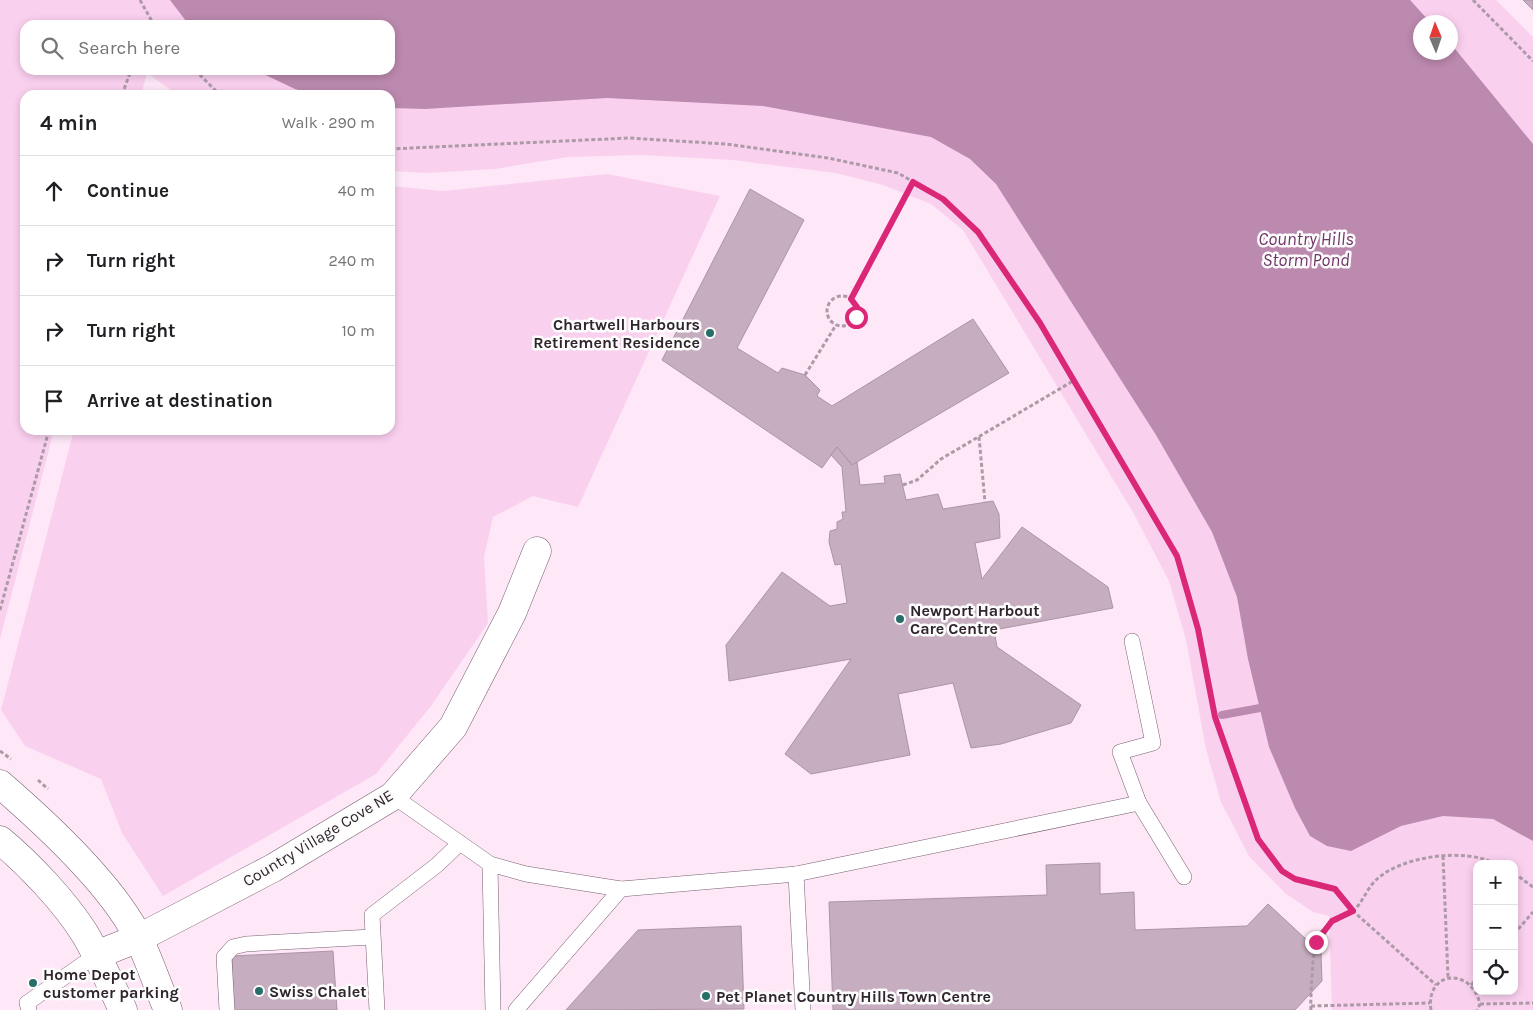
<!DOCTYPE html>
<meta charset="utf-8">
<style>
body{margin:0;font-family:Karla,sans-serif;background:#f6f6f6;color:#202124}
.controls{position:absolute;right:15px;bottom:15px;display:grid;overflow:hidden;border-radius:10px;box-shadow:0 2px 8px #0003}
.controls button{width:45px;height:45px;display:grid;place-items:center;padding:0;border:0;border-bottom:1px solid #e0e0e0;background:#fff;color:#202124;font:25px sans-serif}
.compass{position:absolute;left:1413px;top:15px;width:45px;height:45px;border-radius:50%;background:#fff;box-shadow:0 2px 8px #0003;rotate:358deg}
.stop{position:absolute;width:15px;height:15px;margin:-11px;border:4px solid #db2777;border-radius:50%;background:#fff}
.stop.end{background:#db2777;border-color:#fff;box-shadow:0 1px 5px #0008}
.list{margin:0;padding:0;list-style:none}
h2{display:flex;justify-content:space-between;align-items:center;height:65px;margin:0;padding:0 20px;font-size:21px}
h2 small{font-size:16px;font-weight:400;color:#757577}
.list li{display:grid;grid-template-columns:32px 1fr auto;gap:15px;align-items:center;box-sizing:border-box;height:70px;padding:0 20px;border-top:1px solid #e0e0e0}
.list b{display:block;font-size:19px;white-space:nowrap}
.list em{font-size:16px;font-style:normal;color:#757577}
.icon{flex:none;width:28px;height:28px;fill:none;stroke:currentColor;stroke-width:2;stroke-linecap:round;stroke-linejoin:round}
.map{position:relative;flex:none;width:1533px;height:1010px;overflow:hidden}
.search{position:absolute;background:#fff;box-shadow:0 2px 8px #0003;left:20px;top:20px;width:375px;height:55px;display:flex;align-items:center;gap:12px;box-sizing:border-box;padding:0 18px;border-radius:15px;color:#757577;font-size:19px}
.panel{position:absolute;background:#fff;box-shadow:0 2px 8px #0003;left:20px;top:90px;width:375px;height:345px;border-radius:15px}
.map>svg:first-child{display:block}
</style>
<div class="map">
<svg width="1533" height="1010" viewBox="0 0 1533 1010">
<rect width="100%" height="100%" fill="#fee7f7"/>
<g fill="#fad0ef" fill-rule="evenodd">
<path d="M 0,0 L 1496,0 L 1533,37 L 1533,1010 L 1332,1010 L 1329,916 L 1313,912 L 1285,893 L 1249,856 L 1221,802 L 1206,749 L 1186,640 L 1169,581 L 1134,514 L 963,230 L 931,204 L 883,185 L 836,173 L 733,160 L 642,155 L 568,157 L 495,169 L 427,173 L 390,171 L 390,95 L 178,95 L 147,73 L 141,95 L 25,95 L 25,430 L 54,430 L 0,639 ZM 1420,22 L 1450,22 L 1450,52 L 1420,52 ZM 25,25 L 390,25 L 390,70 L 25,70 ZM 1477,864 L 1514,864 L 1514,991 L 1477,991 Z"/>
<path d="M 607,174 L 720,196 L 578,507 L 533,496 L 493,517 L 484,557 L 488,623 L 431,706 L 376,774 L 163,896 L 122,833 L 101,779 L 25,746 L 1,710 L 74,430 L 390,430 L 390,186 L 443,191 Z"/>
</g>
<path fill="#bc89af" d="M 170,0 L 1410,0 L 1430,22 L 1420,22 L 1420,52 L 1450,52 L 1451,44 L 1533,144 L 1533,841 L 1493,819 L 1443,816 L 1401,826 L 1351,851 L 1327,846 L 1310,836 L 1295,808 L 1269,747 L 1248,659 L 1237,597 L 1212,532 L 1156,435 L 996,184 L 970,159 L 931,137 L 763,106 L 607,98 L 425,109 L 390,108 L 390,95 L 315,95 L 295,89 L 255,70 L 390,70 L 390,25 L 189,25 Z"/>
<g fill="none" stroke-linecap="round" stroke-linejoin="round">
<path stroke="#bc89af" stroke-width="8" d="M 1222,715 L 1260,708"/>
</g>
<g fill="#c7adc0" stroke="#ad93a6">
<path d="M 1523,0 L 1533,0 L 1533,10 Z"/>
<path d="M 750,189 L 804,220 L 737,348 L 778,373 L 782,368 L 805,375 L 820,390 L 817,396 L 832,406 L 973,319 L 1009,373 L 852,465 L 837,447 L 822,468 L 662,360 Z"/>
<path d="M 837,447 L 852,465 L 857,462 L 860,485 L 885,483 L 884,476 L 900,474 L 906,500 L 938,494 L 943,509 L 993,501 L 999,514 L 1000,538 L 975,543 L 982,579 L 1022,527 L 1108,587 L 1113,608 L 994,630 L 997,647 L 1081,705 L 1071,723 L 1001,744 L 971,748 L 953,683 L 898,694 L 910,755 L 811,774 L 785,754 L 851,659 L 729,681 L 726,645 L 782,572 L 830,606 L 847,603 L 841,564 L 835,565 L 829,542 L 830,531 L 837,529 L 837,522 L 843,519 L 842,512 L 846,512 L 842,467 L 831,455 Z"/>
<path d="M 1100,863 L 1100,894 L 1134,892 L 1135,930 L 1247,926 L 1268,904 L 1321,953 L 1322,981 L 1295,1010 L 833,1010 L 829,902 L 1047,895 L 1046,865 Z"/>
<path d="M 741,926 L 744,1009 L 566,1010 L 638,930 Z"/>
<path d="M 333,951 L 337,1010 L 233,1010 L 232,956 Z"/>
</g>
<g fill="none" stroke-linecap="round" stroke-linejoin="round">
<g stroke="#775f71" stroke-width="16">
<g id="service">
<path d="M 1132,641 L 1153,743 L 1120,752 L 1139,803"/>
<path d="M 393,796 L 490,864 L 526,874 L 621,889 L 796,874 L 1139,803 L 1184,877"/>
<path d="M 490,864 L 493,1010"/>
<path d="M 796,874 L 803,1010"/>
<path d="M 29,1010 L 27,1003 L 96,955"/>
<path d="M 227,1010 L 224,957 L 233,947 L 246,944 L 372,937"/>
<path d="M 377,1010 L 372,915 L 437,865 L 460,843"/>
<path d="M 516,1010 L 621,889"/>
</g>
</g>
<g stroke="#775f71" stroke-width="29">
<path id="minor" d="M 96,955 L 139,938 L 273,868 L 393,796 L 453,727 L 512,613 L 537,551"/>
</g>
<g stroke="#775f71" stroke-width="29">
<g id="tertiary">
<path d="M 0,784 C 44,822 114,887 139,939 C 150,962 158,987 168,1010"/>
<path d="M 0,840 C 29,864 65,902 85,934 C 99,958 111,985 123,1010"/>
</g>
</g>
<g stroke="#ac9aa7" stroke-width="3" stroke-dasharray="4 2.5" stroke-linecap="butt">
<path d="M 140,0 L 154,25"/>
<path d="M 1473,0 L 1533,61"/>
<path d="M 195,70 L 220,95"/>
<path d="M 122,95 L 131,70"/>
<path d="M 390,149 L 629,138 L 726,144 L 828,158 L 898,173 L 943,199 L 978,232 L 1040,323 L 1177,556 L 1198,629 L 1215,717 L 1258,839 L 1282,871 L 1295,879 L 1335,889 L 1353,911 L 1436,985"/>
<circle cx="842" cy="311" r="15"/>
<path d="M 851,299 L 913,182"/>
<path d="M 805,375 L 836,325"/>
<path d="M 979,437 L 985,502"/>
<path d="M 903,485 L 917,480 L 941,459 L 1073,381"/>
<path d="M 0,610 L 49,430"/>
<path d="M 0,751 L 11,759"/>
<path d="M 38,780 L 48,789"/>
<path d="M 1443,856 L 1448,977"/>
<path d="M 1514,873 L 1533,887"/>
<path d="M 1514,934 L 1533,912"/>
<path d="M 1471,985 L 1477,979"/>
<path d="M 1480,1004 L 1533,1003"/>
<path d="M 1311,1006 L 1430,1003"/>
<path d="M 1311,1010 C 1310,999 1313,950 1316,941 C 1325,921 1341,921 1354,910 C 1362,903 1366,891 1374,882 C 1398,856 1465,847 1496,864"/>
<path d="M 1431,1010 C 1425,971 1471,966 1480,1004 L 1477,1010"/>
</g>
<use href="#service" stroke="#fff" stroke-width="15"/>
<use href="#minor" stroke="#fff" stroke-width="28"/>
<use href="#tertiary" stroke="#fff" stroke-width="28"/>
</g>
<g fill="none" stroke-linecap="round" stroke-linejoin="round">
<path stroke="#db2777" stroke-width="6" d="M 856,317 L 857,307 L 851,299 L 913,182 L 943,199 L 978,232 L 1040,323 L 1177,556 L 1198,629 L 1215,717 L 1258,839 L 1282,871 L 1295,879 L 1335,889 L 1353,911 L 1332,921 L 1316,942"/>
</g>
<g fill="#266e67" stroke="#fcfcfc" stroke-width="2">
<circle cx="710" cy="333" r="5"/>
<circle cx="900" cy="619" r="5"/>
<circle cx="33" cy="983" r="5"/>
<circle cx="259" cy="991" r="5"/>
<circle cx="706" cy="996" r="5"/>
</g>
<g text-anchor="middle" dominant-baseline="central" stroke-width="5" stroke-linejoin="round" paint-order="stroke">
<g font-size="16" font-weight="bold" fill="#30252d" stroke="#fcfcfc" text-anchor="start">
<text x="700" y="324" text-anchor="end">Chartwell Harbours<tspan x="700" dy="18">Retirement Residence</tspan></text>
<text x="910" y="610">Newport Harbout<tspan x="910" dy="18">Care Centre</tspan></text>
<text x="43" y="974">Home Depot<tspan x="43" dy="18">customer parking</tspan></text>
<text x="269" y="991">Swiss Chalet</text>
<text x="716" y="996">Pet Planet Country Hills Town Centre</text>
</g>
<g font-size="16" fill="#30252d" stroke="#fcfcfc">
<text transform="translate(318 838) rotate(-31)">Country Village Cove NE</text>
</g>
<g font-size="18" font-style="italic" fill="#723466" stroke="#fcfcfc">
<text x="1306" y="239">Country Hills<tspan x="1306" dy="21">Storm Pond</tspan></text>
</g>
</g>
</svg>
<div class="controls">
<button>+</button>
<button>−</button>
<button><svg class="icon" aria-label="locate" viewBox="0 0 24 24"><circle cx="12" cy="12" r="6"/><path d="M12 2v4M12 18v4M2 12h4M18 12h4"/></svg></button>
</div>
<svg class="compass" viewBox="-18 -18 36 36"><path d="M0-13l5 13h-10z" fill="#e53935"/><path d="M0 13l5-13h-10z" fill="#757577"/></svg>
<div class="stop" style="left:856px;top:317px"></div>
<div class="stop end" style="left:1316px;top:942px"></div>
<div class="search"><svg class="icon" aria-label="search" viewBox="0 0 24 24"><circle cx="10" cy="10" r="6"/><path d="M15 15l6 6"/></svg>Search here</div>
<section class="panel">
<h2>4 min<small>Walk · 290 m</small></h2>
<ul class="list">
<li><svg class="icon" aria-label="ahead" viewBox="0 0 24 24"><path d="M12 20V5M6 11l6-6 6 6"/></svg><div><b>Continue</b></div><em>40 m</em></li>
<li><svg class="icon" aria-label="right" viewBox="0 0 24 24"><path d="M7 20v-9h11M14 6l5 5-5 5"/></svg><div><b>Turn right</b></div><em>240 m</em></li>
<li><svg class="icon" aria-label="right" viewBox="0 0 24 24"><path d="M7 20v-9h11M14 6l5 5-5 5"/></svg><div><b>Turn right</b></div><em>10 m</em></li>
<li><svg class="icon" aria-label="arrive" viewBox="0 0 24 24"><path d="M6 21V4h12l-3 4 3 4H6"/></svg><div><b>Arrive at destination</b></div></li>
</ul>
</section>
</div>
